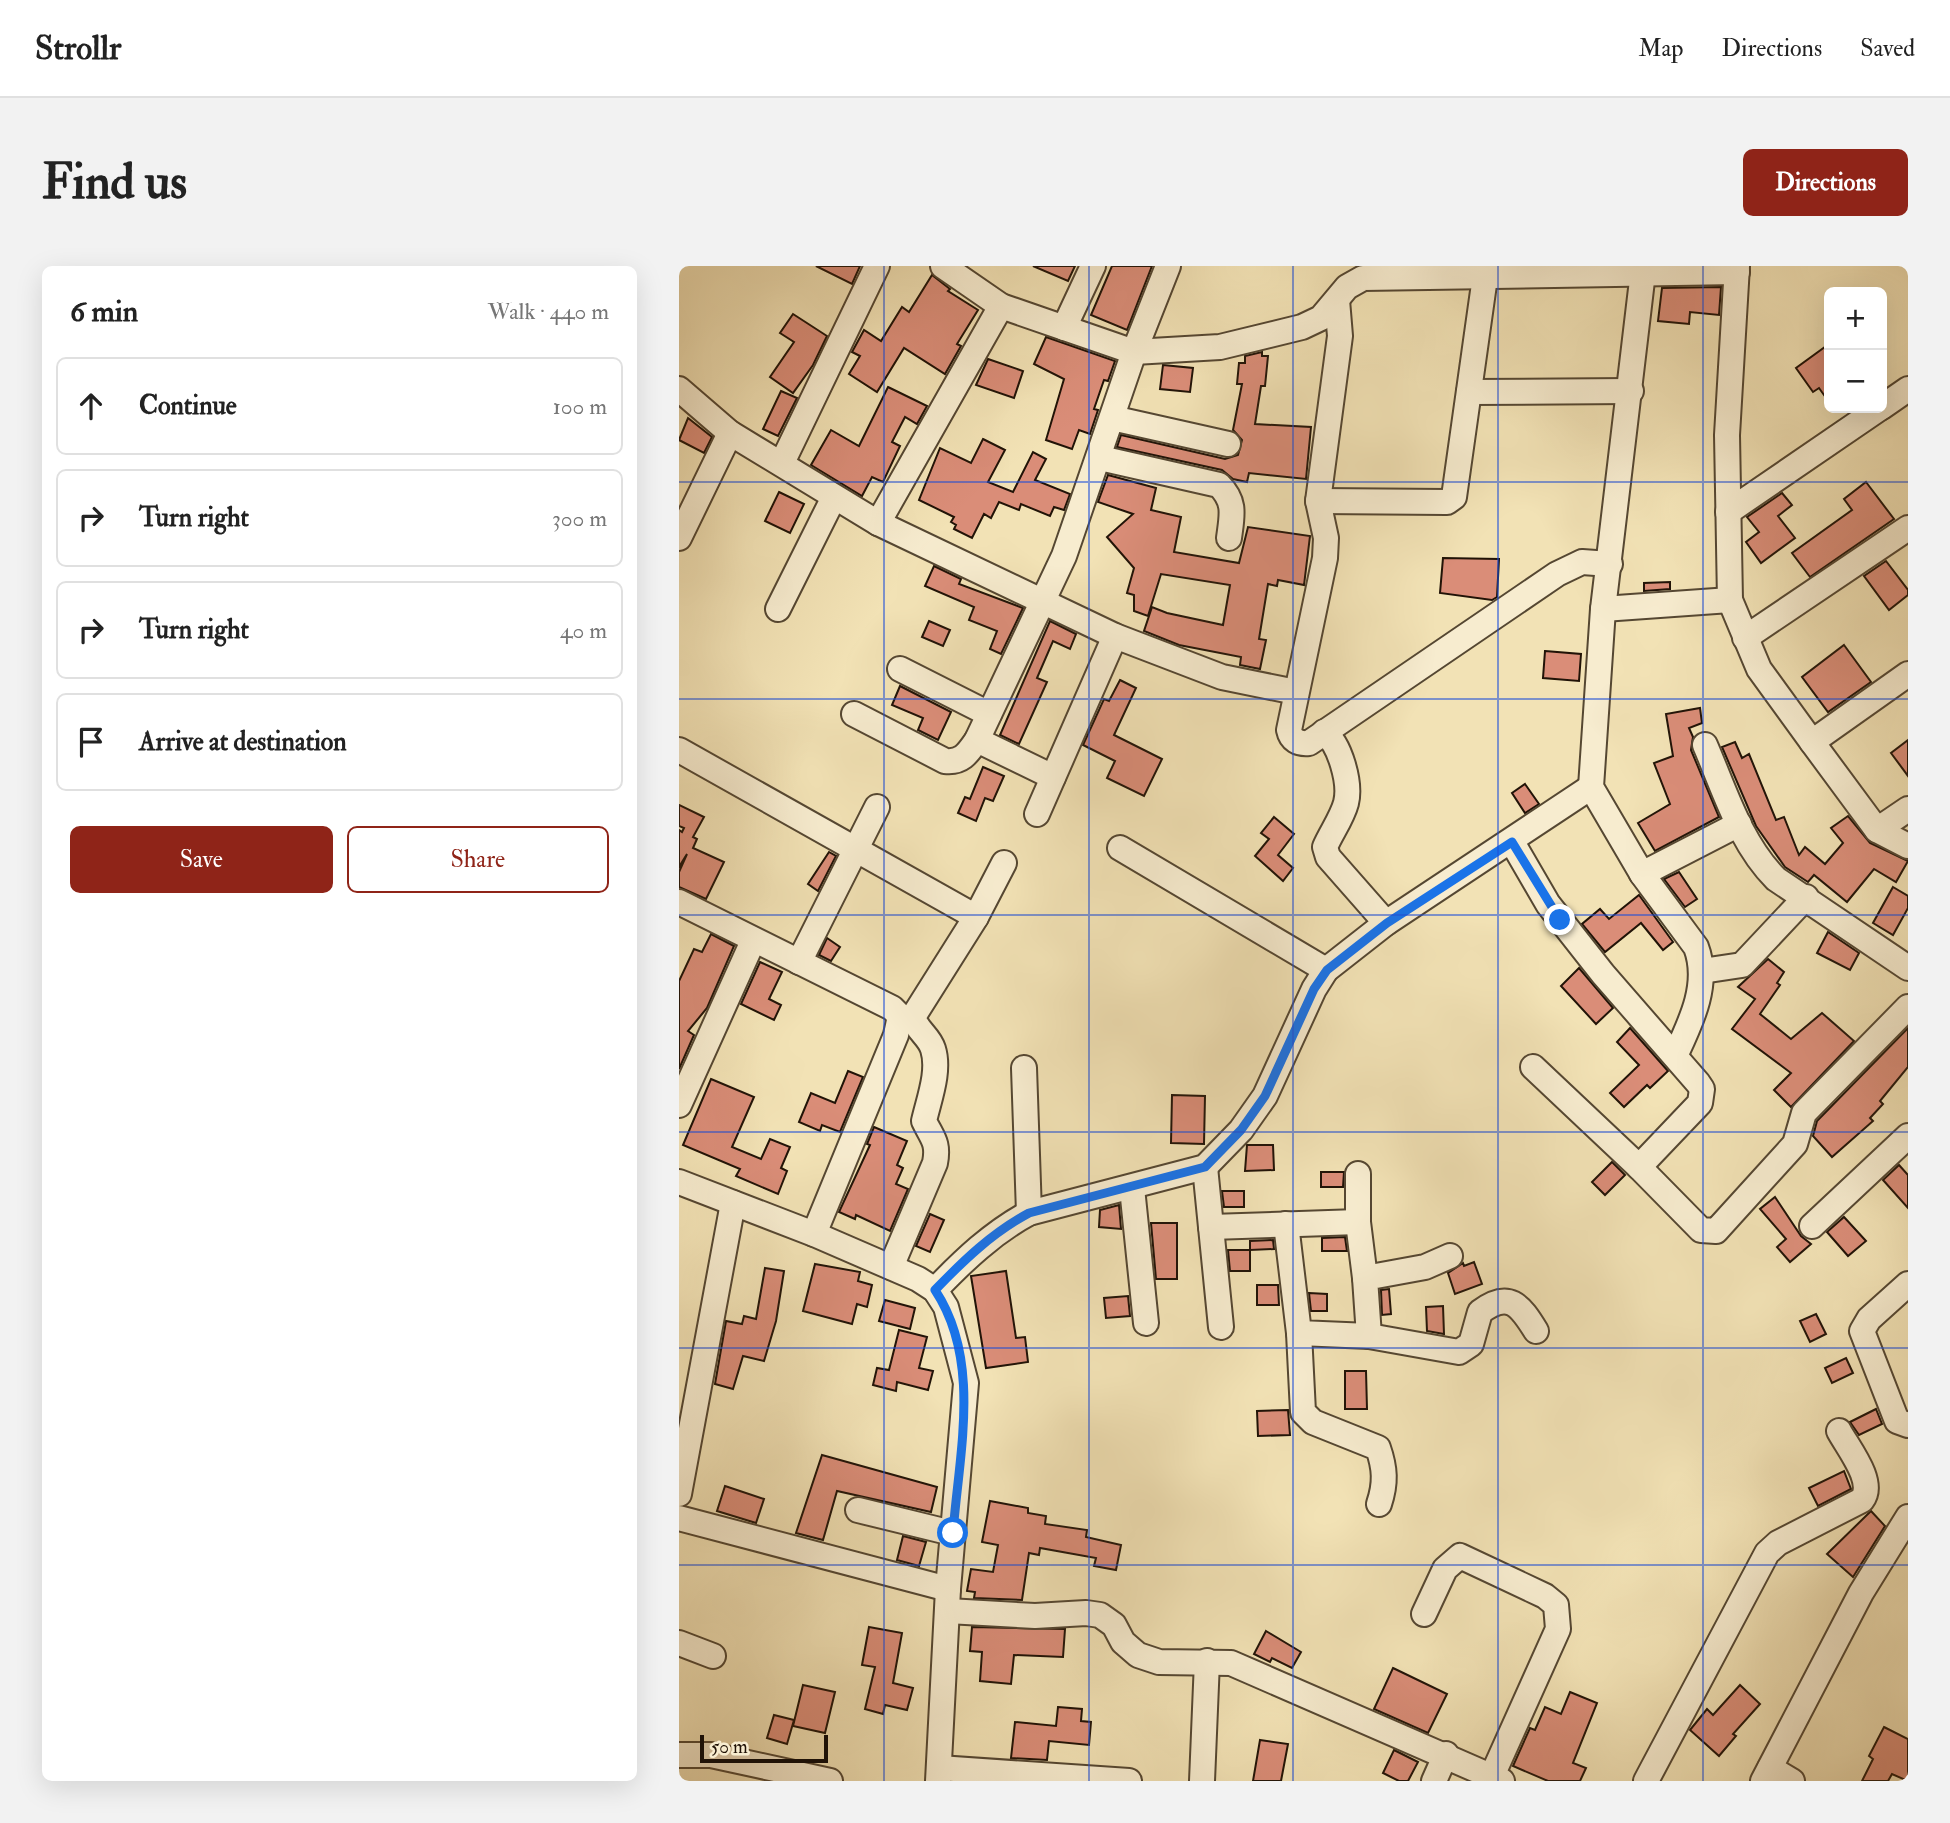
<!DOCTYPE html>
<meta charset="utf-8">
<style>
body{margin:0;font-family:"IM FELL Double Pica",serif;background:#f2f2f2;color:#222}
.controls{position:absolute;right:21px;top:21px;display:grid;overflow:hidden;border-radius:10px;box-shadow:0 7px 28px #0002}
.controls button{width:63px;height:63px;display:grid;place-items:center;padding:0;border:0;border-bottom:2px solid #e0e0e0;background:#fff;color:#222;font:35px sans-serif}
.scale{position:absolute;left:21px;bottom:18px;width:128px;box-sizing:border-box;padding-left:7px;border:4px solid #211307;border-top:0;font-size:19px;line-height:24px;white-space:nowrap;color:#211307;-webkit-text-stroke:5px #f7eccf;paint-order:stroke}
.stop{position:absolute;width:21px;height:21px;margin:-16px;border:5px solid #1a73e8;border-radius:50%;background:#fff}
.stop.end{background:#1a73e8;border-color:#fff;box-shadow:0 2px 7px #0008}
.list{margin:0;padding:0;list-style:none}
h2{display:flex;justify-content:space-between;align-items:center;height:91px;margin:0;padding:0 28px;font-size:30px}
h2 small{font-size:23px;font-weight:400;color:#767676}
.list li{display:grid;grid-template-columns:46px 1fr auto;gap:21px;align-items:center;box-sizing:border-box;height:98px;margin:0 14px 14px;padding:0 14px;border:2px solid #e0e0e0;border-radius:10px}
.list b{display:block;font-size:26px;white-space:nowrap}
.list em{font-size:23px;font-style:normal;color:#767676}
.actions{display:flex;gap:14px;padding:21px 28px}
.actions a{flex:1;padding:16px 0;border:2px solid #8f2418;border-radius:10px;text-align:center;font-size:24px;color:#8f2418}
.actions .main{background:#8f2418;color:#fff}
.icon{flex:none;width:38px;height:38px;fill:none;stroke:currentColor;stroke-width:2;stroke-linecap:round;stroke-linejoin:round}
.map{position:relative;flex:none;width:1229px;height:1515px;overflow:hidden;border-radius:10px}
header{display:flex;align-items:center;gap:42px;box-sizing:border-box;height:98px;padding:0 35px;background:#fff;border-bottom:2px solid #e0e0e0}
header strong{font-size:33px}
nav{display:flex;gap:38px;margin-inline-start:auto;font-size:24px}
.intro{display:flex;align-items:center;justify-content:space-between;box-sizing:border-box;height:168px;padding:0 42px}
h1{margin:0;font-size:49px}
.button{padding:18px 32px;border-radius:10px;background:#8f2418;color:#fff;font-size:24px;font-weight:700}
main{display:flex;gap:42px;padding:0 42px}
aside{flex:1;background:#fff;border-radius:10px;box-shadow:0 7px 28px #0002}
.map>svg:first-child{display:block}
</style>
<header>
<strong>Strollr</strong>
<nav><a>Map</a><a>Directions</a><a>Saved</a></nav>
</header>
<div class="intro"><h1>Find us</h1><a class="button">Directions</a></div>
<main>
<aside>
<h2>6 min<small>Walk · 440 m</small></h2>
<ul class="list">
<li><svg class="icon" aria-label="ahead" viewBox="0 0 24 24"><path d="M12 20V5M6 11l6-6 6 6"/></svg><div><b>Continue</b></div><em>100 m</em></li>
<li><svg class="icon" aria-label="right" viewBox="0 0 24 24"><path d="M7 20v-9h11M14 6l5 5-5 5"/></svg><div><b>Turn right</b></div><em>300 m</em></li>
<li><svg class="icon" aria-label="right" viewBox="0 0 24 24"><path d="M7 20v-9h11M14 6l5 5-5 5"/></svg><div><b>Turn right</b></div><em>40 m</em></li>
<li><svg class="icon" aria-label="arrive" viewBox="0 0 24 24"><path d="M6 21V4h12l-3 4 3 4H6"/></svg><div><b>Arrive at destination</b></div></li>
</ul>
<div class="actions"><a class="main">Save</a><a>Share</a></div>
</aside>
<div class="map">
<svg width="1229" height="1515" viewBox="0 0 1229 1515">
<rect width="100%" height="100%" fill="#f2e2b5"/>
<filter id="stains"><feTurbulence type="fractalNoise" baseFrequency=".00286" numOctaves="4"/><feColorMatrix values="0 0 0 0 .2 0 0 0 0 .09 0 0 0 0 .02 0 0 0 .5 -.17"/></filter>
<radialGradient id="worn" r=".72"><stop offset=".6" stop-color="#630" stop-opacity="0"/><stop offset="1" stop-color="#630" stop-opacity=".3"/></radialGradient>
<g fill="#da8d78" stroke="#211307" stroke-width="2">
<path d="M 137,0 L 181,0 L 173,18 Z"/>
<path d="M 354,0 L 396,0 L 389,15 Z"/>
<path d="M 433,0 L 473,0 L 448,64 L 412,49 Z"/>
<path d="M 253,9 L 271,23 L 269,25 L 299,44 L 278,78 L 282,80 L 266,108 L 225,82 L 198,126 L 170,108 L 181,90 L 173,86 L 185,64 L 202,75 L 223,41 L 230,46 Z"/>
<path d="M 1042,21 L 1040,49 L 1011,46 L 1010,58 L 979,55 L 983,22 Z"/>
<path d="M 114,48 L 148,70 L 134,99 L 114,127 L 91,111 L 115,76 L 101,67 Z"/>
<path d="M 367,71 L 436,95 L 429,115 L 425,114 L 415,143 L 419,144 L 411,168 L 400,164 L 393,183 L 367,174 L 385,113 L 355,98 Z"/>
<path d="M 1150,78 L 1150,136 L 1140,122 L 1134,126 L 1117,102 Z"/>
<path d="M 583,86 L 583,90 L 589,90 L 586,120 L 582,120 L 576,158 L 632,161 L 627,213 L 570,207 L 568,216 L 554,213 L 543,204 L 438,181 L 442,169 L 546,193 L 559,189 L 563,174 L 554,164 L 563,118 L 558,118 L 560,97 L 566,97 L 566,90 Z"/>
<path d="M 309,93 L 344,105 L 335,132 L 297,119 Z"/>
<path d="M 484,99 L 514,102 L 511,126 L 481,123 Z"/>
<path d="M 209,121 L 248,140 L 238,158 L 226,151 L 213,176 L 221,180 L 204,216 L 193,211 L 183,230 L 132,199 L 152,164 L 180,180 Z"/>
<path d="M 102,125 L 118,132 L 99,170 L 84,163 Z"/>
<path d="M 9,152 L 33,171 L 25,187 L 0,174 Z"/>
<path d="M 304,173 L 326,184 L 309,216 L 334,226 L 354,186 L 367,193 L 356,214 L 391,228 L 385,244 L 375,241 L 371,250 L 342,238 L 340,244 L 320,236 L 312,252 L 305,248 L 293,272 L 275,263 L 277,259 L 272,256 L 275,251 L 240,234 L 261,182 L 292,197 Z"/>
<path d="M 429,209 L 477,222 L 472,244 L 502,251 L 495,286 L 560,297 L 569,261 L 631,270 L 625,319 L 599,314 L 598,320 L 589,318 L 580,373 L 587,374 L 581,403 L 561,399 L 562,391 L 500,379 L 465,365 L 473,341 L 488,347 L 544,359 L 551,319 L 482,308 L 469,350 L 455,345 L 455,329 L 448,327 L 455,302 L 428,271 L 454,248 L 419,236 Z"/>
<path d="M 1187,216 L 1215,253 L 1131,311 L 1113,287 L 1173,244 L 1165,233 Z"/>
<path d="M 100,226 L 125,238 L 111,267 L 86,255 Z"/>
<path d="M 1103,227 L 1113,239 L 1099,250 L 1116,272 L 1082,297 L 1067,276 L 1080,266 L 1068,251 Z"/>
<path d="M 764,292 L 820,293 L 818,331 L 813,334 L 761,327 Z"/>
<path d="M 1207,295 L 1229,324 L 1229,329 L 1210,344 L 1185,310 Z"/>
<path d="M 255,300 L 282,313 L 280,318 L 344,342 L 322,388 L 311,383 L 318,365 L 290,354 L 295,341 L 246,320 Z"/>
<path d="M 991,316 L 991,323 L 965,325 L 965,317 Z"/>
<path d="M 250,355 L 271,364 L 264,380 L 243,371 Z"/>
<path d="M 371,355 L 397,368 L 391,383 L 374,375 L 358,412 L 368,416 L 340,478 L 321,469 Z"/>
<path d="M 1165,379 L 1192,416 L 1149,446 L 1123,411 Z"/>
<path d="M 866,385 L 902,388 L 900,415 L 864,412 Z"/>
<path d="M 441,414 L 457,422 L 435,469 L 483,493 L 465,530 L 428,512 L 436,495 L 404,479 L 425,433 L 430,435 Z"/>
<path d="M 221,420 L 272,446 L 259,474 L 239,464 L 244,452 L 213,439 Z"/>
<path d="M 1021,442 L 1023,457 L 1010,462 L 1014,471 L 1012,484 L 1040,551 L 976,585 L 959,557 L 991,538 L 975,497 L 994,490 L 987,448 Z"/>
<path d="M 1229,474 L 1229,510 L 1212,487 Z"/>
<path d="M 1056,476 L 1063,492 L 1070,488 L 1097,554 L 1105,551 L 1120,589 L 1126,581 L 1146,598 L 1164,577 L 1152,562 L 1169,550 L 1191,577 L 1229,595 L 1217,616 L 1195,603 L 1168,636 L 1135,609 L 1129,616 L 1106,601 L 1077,560 L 1043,481 Z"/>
<path d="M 304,501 L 325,510 L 314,535 L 306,532 L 297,555 L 279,547 L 286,531 L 291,533 Z"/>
<path d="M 846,518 L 860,538 L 846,547 L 833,527 Z"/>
<path d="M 0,539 L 25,551 L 14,571 L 18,573 L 14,582 L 45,596 L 27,633 L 0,621 L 0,606 L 8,588 L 0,601 L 0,564 L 3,566 L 5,562 L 0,560 Z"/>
<path d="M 595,551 L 615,568 L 599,589 L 614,602 L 604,615 L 576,590 L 590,573 L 582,567 Z"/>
<path d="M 150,586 L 157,590 L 139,625 L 129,618 Z"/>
<path d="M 1000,606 L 1018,633 L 1006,641 L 985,613 Z"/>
<path d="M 1214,621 L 1229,630 L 1229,642 L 1214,669 L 1194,657 Z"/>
<path d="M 960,629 L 994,676 L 984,684 L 962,657 L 926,686 L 903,658 L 921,643 L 930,653 Z"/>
<path d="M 1149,666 L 1180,687 L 1171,704 L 1138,687 Z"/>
<path d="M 32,668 L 55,680 L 28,742 L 9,765 L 15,769 L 0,803 L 0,715 L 15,683 L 23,686 Z"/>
<path d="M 148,672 L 161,681 L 152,695 L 140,689 Z"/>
<path d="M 1089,693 L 1105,706 L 1098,717 L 1101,719 L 1081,748 L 1112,773 L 1143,747 L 1175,775 L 1112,841 L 1095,824 L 1112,807 L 1053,763 L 1076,733 L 1059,721 Z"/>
<path d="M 81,696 L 103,706 L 90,733 L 102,739 L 95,754 L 62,738 Z"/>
<path d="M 900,702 L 934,742 L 917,758 L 882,720 Z"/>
<path d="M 951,762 L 989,805 L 971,822 L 968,819 L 945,841 L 931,827 L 960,799 L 938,776 Z"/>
<path d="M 1229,762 L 1229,801 L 1201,835 L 1204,838 L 1191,852 L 1194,855 L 1153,891 L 1134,870 L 1138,855 Z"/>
<path d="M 169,805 L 184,811 L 161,866 L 143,859 L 141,865 L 120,856 L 132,827 L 156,837 Z"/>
<path d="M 32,813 L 75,831 L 53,881 L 82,893 L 91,873 L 111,881 L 102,902 L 108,905 L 99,928 L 57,910 L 61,903 L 4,879 Z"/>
<path d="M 493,829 L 526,830 L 525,878 L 492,877 Z"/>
<path d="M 195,861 L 228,875 L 218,899 L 224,902 L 217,918 L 229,923 L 211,965 L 177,949 L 176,953 L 160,946 L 191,879 L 188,878 Z"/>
<path d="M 568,879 L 594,879 L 595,904 L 566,905 Z"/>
<path d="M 933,896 L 946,909 L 926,929 L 913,916 Z"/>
<path d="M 1220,899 L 1229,909 L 1229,942 L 1204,914 Z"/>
<path d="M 642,906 L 665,906 L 664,921 L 642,921 Z"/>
<path d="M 543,925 L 565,925 L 565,941 L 545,941 Z"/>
<path d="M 1096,931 L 1122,970 L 1132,978 L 1111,996 L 1098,981 L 1107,973 L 1081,943 Z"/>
<path d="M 440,939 L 442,963 L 420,961 L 421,944 Z"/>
<path d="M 251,948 L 265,954 L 251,986 L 237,980 Z"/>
<path d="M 1165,951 L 1187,975 L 1169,990 L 1148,966 Z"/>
<path d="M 472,957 L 498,957 L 498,1013 L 477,1013 Z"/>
<path d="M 666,971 L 668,985 L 643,985 L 643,972 Z"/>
<path d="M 594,974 L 595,983 L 571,984 L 571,975 Z"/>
<path d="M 549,984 L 571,984 L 571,1005 L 551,1005 Z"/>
<path d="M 795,996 L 803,1018 L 776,1028 L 769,1007 L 784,997 L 785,1000 Z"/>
<path d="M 136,998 L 181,1006 L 179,1015 L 193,1019 L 188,1041 L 178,1038 L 173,1058 L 124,1045 Z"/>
<path d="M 86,1002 L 105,1005 L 97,1055 L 85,1095 L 64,1090 L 54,1123 L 36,1118 L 47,1055 L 63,1058 L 65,1050 L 77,1053 Z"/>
<path d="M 327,1005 L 337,1072 L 346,1071 L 349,1096 L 307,1102 L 292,1010 Z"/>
<path d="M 578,1019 L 599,1019 L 600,1039 L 578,1039 Z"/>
<path d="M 710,1023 L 712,1048 L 703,1049 L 702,1024 Z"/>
<path d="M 630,1027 L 648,1028 L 648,1045 L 632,1045 Z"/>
<path d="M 449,1030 L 451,1050 L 427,1052 L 425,1032 Z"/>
<path d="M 206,1034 L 236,1042 L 231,1063 L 200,1055 Z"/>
<path d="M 764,1040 L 765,1068 L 748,1065 L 747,1041 Z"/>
<path d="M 1137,1048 L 1147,1068 L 1131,1076 L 1121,1055 Z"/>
<path d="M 220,1064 L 248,1071 L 240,1102 L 254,1105 L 249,1124 L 218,1116 L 217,1125 L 194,1119 L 198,1102 L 210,1104 Z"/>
<path d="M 1167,1092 L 1174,1107 L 1153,1117 L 1146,1102 Z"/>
<path d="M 666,1105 L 687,1105 L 688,1143 L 666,1143 Z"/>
<path d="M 1197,1143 L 1203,1158 L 1180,1169 L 1171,1156 Z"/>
<path d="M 609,1144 L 611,1169 L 579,1170 L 578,1145 Z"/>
<path d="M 143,1189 L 258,1221 L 252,1246 L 158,1225 L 144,1274 L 117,1267 Z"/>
<path d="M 1165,1205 L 1172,1223 L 1139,1240 L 1130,1222 Z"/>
<path d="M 46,1220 L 85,1233 L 77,1257 L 38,1245 Z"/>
<path d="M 311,1235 L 349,1242 L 349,1247 L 367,1250 L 366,1258 L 408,1264 L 407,1271 L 442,1279 L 437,1304 L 415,1300 L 417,1292 L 361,1282 L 360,1289 L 350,1287 L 343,1334 L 295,1332 L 296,1326 L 288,1325 L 292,1303 L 314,1306 L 319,1279 L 303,1276 Z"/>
<path d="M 1192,1245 L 1206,1260 L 1174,1311 L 1148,1288 Z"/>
<path d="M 224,1270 L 247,1276 L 240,1300 L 218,1294 Z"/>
<path d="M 190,1361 L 223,1367 L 214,1417 L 234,1422 L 228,1444 L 206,1439 L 204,1448 L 186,1443 L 196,1401 L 183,1399 Z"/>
<path d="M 293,1361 L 386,1363 L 384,1391 L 335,1389 L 332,1418 L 301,1415 L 303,1386 L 291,1385 Z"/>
<path d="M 587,1365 L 622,1386 L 613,1402 L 593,1392 L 591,1396 L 575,1388 Z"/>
<path d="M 714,1402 L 768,1428 L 749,1467 L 695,1443 Z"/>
<path d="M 124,1419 L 156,1426 L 146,1467 L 114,1460 Z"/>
<path d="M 1061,1419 L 1081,1438 L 1054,1468 L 1057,1470 L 1040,1490 L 1011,1464 L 1028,1443 L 1034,1449 Z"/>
<path d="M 891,1426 L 918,1437 L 894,1497 L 907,1502 L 901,1515 L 869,1515 L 834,1500 L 851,1462 L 856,1464 L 866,1441 L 882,1448 Z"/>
<path d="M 379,1441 L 403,1443 L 402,1455 L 412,1456 L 410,1479 L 370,1475 L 368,1494 L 332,1492 L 336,1456 L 377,1460 Z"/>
<path d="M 95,1449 L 115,1454 L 108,1478 L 88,1472 Z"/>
<path d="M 1205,1461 L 1229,1473 L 1229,1515 L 1213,1508 L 1209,1515 L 1183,1515 L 1194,1493 L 1190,1490 Z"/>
<path d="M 581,1474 L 609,1478 L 602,1515 L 574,1515 Z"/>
<path d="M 715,1484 L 739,1496 L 729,1515 L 720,1515 L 704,1507 Z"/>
</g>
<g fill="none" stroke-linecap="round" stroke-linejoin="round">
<g stroke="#554732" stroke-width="28">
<g id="minor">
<path d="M 264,0 L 322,40 L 455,86 L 541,81 L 623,61 L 642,52 L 668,21 L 684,12 L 1058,6"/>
<path d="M 1058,0 L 1048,169 L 1051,334 L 1080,403 L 1133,476 L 1198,564 L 1229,580"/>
<path d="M 964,6 L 924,343 L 912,521 L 963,608 L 1060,558"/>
<path d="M 658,34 L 661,70 L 639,235 L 647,272 L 646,292 L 610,464 C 612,474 619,478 630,477 L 878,308 L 903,296 L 931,298"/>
<path d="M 385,62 L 414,0"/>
<path d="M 0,123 L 51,167 L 199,257 L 436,370 L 543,411 L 617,426"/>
<path d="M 790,126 L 952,125"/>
<path d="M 1203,141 L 1229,123"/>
<path d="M 433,152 L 549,178"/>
<path d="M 421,192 L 540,219 C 557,236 553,249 550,272"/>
<path d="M 103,197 L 198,0"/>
<path d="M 639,235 L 768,236 L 775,231 L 806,11"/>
<path d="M 1049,246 L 1201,142"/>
<path d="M 199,257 L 322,40"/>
<path d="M 0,272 L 51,167"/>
<path d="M 99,343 L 155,231"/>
<path d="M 924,343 L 1051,334"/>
<path d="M 1066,372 L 1229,262"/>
<path d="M 221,403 L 310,448"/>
<path d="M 175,448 L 266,495 C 283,497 289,487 298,474 L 385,290 L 455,86 L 489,0"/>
<path d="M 645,466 C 661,478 672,517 667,537 C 663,552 652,567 646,581 L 649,591 L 707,657"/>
<path d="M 298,474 L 374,511"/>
<path d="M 1133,476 L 1229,408"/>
<path d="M 1026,479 C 1046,525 1061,577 1097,613 L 1229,702"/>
<path d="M 0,484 L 297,651"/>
<path d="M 358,548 L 436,370"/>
<path d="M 1198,564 L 1229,543"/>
<path d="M 833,576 L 869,638 L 924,708 L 1019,817 L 1023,823 L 1021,837 L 960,901 L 854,801"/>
<path d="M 441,582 L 647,704"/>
<path d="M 963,608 L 1017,681 C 1031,718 1012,756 996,790"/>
<path d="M 0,636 L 213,742 L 221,750 L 217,769 L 135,968"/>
<path d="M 120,696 L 198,541"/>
<path d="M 1023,705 L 1063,699 L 1127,631"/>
<path d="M 345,802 L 350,947"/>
<path d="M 0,839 L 74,675"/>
<path d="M 526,901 L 542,1061"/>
<path d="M 960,901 L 1022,964 L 1037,965 L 1116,878 L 1125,847 L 1229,741"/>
<path d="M 679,908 L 679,956 L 686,1012"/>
<path d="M 0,916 L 135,968 L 239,1013 L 256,1024 L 267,1041 L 287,1117 L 269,1323 L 259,1515"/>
<path d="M 453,922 L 467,1057"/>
<path d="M 607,958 L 620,1067 L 690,1070 L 686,1012 L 746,1001 L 771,990"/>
<path d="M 1133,960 L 1229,870"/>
<path d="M 532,961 L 679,956"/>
<path d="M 212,1001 L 256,897 C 260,876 253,872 245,855 C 250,833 261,805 254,783 C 250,770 238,765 234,751 L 297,651 L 325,597"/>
<path d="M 1229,1018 L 1190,1053 L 1183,1065 L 1218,1155 L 1229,1159"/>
<path d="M 256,1024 C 285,994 313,967 350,947 L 526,901 L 562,864 L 586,830 L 635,723 L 647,704 L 707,657 L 912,521"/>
<path d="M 620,1067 L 624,1146 L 634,1156 L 699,1182 C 706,1202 707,1217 700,1238"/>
<path d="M 690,1070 L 780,1086 L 792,1078 L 801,1046 C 830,1024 841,1039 857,1065"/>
<path d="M 0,1228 L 54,937"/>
<path d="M 179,1244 L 273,1267"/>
<path d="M 0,1252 L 269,1323"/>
<path d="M 269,1345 L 356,1350 L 407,1347 L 421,1349 L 435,1359 L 444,1376 L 459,1389 L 480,1396 L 552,1397 L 823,1515"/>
<path d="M 745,1348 L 766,1303 L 781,1290 L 866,1330 L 877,1339 L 879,1363 L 813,1510"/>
<path d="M 0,1377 L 34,1390"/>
<path d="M 0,1489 L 32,1489 L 151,1515"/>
<path d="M 260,1502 L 450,1515"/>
<path d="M 1091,1502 L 1113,1515"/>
<path d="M 523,1515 L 528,1395"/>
<path d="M 755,1515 L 767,1488"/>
<path d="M 967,1515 L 1088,1287 L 1099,1277 L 1183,1234 C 1197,1216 1169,1182 1160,1165"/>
<path d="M 1084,1515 L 1182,1327 L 1229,1251"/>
</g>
</g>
<use href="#minor" stroke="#f7eccf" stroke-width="24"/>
</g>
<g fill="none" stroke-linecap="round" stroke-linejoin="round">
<path stroke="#1a73e8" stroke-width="9" d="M 274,1267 C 280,1187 303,1095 256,1024 C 285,994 313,967 350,947 L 526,901 L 562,864 L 586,830 L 635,723 L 648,704 L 708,657 L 833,576 L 881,654"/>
</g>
<path fill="none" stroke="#1d4ed8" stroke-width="2" stroke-opacity="0.55" d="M 205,0 L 205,1515M 410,0 L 410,1515M 614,0 L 614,1515M 819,0 L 819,1515M 1024,0 L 1024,1515M 0,216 L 1229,216M 0,433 L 1229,433M 0,649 L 1229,649M 0,866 L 1229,866M 0,1082 L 1229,1082M 0,1299 L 1229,1299"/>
<rect width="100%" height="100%" filter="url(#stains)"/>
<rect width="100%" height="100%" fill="url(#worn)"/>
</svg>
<div class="controls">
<button>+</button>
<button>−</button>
</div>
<div class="scale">50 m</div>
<div class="stop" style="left:274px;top:1267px"></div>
<div class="stop end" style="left:881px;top:654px"></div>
</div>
</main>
